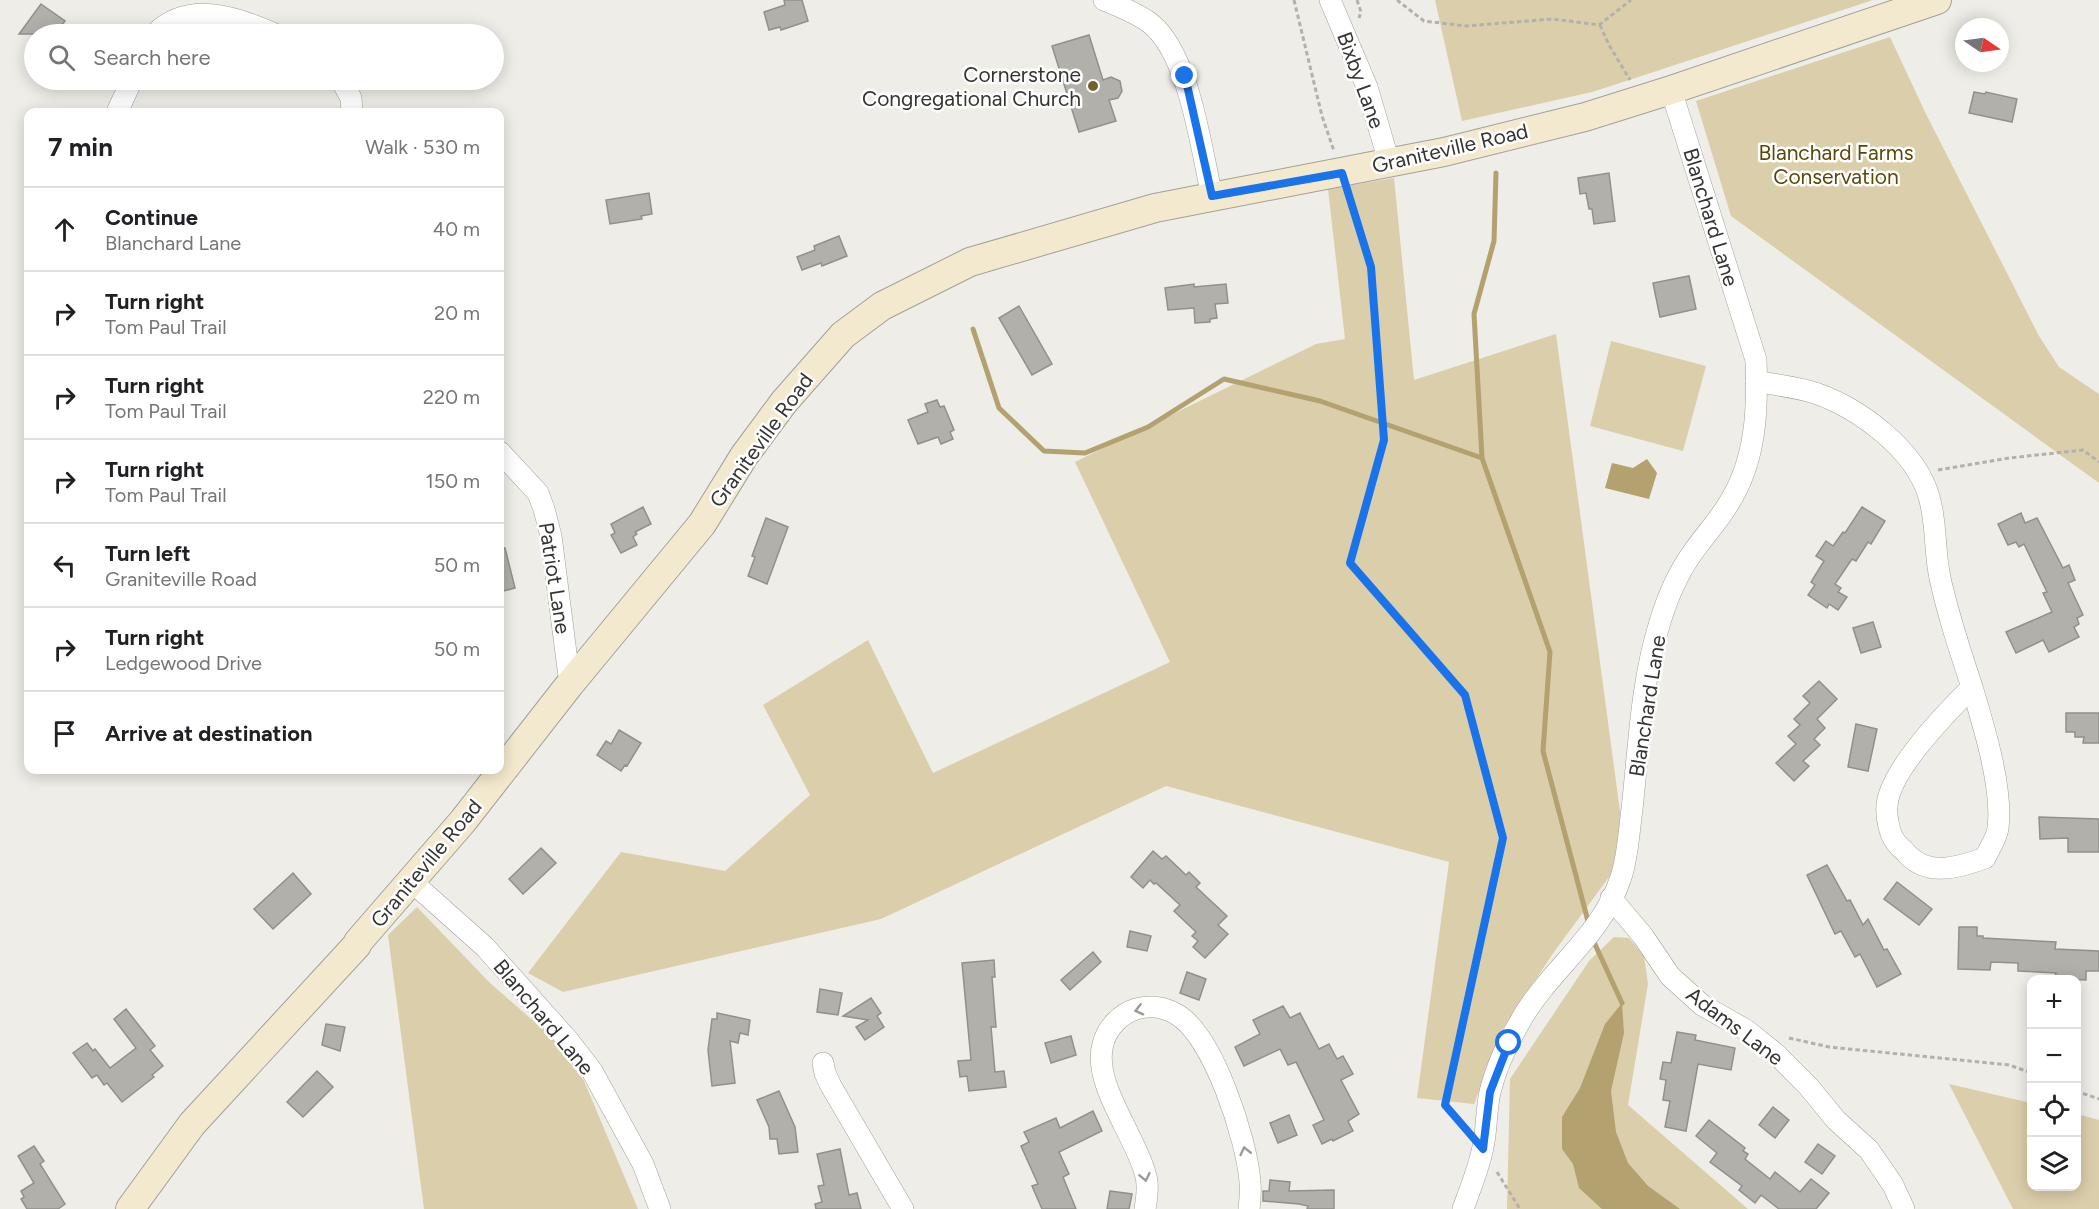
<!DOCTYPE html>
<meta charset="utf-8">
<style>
body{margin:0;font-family:Figtree,sans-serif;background:#f2f2f2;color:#202124}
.controls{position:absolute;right:18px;bottom:18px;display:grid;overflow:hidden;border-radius:12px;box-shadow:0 3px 15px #0003}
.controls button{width:54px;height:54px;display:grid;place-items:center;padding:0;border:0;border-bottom:2px solid #e0e0e0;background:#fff;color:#202124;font:30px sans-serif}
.compass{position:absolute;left:1955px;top:18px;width:54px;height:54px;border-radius:50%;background:#fff;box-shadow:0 3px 15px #0003;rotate:103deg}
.stop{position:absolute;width:18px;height:18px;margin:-14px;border:4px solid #1a73e8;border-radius:50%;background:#fff}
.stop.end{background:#1a73e8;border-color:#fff;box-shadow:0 2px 6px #0008}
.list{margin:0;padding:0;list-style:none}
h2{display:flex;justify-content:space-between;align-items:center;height:78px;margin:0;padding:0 24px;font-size:26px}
h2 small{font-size:20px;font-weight:400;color:#757577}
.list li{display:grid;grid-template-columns:39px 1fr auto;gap:18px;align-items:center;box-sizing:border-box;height:84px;padding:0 24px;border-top:2px solid #e0e0e0}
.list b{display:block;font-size:22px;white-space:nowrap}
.list p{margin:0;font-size:20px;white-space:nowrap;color:#757577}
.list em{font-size:20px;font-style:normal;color:#757577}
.icon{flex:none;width:33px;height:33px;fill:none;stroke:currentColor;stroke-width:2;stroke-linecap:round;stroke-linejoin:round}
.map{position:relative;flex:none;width:2099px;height:1209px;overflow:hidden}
.search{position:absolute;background:#fff;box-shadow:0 3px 15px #0003;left:24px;top:24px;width:480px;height:66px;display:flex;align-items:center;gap:15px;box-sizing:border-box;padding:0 21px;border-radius:33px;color:#757577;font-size:22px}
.panel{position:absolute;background:#fff;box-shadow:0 3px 15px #0003;left:24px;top:108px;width:480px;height:666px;border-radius:12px}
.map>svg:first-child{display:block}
</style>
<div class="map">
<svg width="2099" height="1209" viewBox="0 0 2099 1209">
<rect width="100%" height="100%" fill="#eeede7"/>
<g fill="#dbceab">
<path d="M 1435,0 L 1873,0 L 1620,83 L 1592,92 L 1462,121 Z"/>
<path d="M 1890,37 L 1925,112 L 2039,336 L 2059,367 L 2099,394 L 2099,483 L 1731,216 L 1696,101 Z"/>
<path d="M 1394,178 L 1414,380 L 1556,334 L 1621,819 L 1612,873 L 1554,952 L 1502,1030 L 1474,1104 L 1417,1098 L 1449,862 L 1166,786 L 881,919 L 563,992 L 528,973 L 621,852 L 725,871 L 810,795 L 763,705 L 868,640 L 933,773 L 1170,662 L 1075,462 L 1316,344 L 1345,339 L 1328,189 Z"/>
<path d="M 1611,341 L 1706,366 L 1683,451 L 1590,426 Z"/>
<path d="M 417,907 L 490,983 L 553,1038 L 584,1081 L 638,1209 L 424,1209 L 388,935 Z"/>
<path d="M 1614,937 L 1629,938 L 1644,956 L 1648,984 L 1628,1105 L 1748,1209 L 1507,1209 L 1510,1079 L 1589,961 Z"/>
<path d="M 1949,1084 L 2031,1103 L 2032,1186 L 2076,1186 L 2077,1114 L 2099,1120 L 2099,1209 L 2013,1209 Z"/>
</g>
<g fill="#b3a16f">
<path d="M 1647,459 L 1657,473 L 1649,499 L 1605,488 L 1612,463 L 1633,468 Z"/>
<path d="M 1622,1003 L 1624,1033 L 1611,1091 L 1616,1132 L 1628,1163 L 1648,1186 L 1680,1209 L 1602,1209 L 1579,1188 L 1573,1164 L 1562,1149 L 1562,1117 L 1580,1088 L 1605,1024 Z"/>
</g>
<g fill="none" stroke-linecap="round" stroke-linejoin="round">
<g stroke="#b3a16f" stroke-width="5">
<path d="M 1496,173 L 1494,241 L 1474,314 L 1482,458 L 1550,652 L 1543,751 L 1589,925"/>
<path d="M 973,329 L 999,408 L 1044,451 L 1085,453 L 1148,427 L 1224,379 L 1320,401 L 1482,458"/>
<path d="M 1593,940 L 1622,1003"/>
</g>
</g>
<g fill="#b1b0ab" stroke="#92908b" stroke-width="1.5">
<path d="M 784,0 L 802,0 L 808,21 L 781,30 L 780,27 L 769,30 L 764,12 L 785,5 Z"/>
<path d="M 41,4 L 65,21 L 55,34 L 19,34 Z"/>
<path d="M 1089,35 L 1103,80 L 1111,77 L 1120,81 L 1122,91 L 1118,98 L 1109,100 L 1116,121 L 1079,132 L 1052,46 Z"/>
<path d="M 1974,92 L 1985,94 L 1986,92 L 2017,99 L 2012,122 L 1969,113 Z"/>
<path d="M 1609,173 L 1615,221 L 1594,224 L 1592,209 L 1589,209 L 1586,193 L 1580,194 L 1578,178 Z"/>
<path d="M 649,193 L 652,214 L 641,216 L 642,219 L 610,224 L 606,200 Z"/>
<path d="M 839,236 L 847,256 L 822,266 L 821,263 L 802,270 L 797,257 L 815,250 L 814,246 Z"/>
<path d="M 1689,276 L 1696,309 L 1660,317 L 1653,283 Z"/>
<path d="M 1194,284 L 1194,287 L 1226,284 L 1228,303 L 1215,304 L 1217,318 L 1210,319 L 1210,322 L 1195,323 L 1194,308 L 1168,310 L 1165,288 Z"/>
<path d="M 1019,306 L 1052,364 L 1032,375 L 999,318 Z"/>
<path d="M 937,400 L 940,407 L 944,406 L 954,430 L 950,432 L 953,439 L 941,444 L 938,437 L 918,444 L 908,420 L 928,412 L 925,404 Z"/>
<path d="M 643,507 L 651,524 L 635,532 L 637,534 L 633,537 L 637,545 L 621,553 L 611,535 L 615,533 L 611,524 Z"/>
<path d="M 1862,507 L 1885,521 L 1871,544 L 1868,542 L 1856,561 L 1852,559 L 1835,584 L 1841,588 L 1838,592 L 1847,597 L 1838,610 L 1829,604 L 1827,608 L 1808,595 L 1815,585 L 1811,582 L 1824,561 L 1816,556 L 1826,541 L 1833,546 L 1843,532 L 1845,533 Z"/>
<path d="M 2021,513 L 2025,523 L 2037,518 L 2063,568 L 2069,565 L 2075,580 L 2068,583 L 2083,615 L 2077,618 L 2079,624 L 2074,627 L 2079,637 L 2049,652 L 2043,640 L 2016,653 L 2006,632 L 2052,612 L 2043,593 L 2047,592 L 2024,544 L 2019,547 L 2016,542 L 2008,545 L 1998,524 Z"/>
<path d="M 766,518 L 788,527 L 767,584 L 748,576 L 755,557 L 752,556 Z"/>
<path d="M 500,548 L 505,548 L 515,588 L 500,592 Z"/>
<path d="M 1873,622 L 1881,647 L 1861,653 L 1853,628 Z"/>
<path d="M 1819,681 L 1837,699 L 1817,719 L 1825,728 L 1814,739 L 1820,745 L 1803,761 L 1809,766 L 1794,781 L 1776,763 L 1796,744 L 1788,736 L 1800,725 L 1794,719 L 1810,703 L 1803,696 Z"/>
<path d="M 2066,713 L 2099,713 L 2099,743 L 2083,743 L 2084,737 L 2075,737 L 2075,732 L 2066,732 Z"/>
<path d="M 1856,724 L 1877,729 L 1868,771 L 1848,767 Z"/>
<path d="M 619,730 L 641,743 L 627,766 L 625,765 L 621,771 L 597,755 L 606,741 L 611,744 Z"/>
<path d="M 2039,817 L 2099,819 L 2099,852 L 2068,852 L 2068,838 L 2040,839 Z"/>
<path d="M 541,848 L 556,863 L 523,894 L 509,879 Z"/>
<path d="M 1153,851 L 1162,859 L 1166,856 L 1186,875 L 1189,872 L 1200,883 L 1196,887 L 1227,916 L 1218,925 L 1228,934 L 1205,958 L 1193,947 L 1198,941 L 1192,936 L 1196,932 L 1174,911 L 1180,905 L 1156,883 L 1154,884 L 1150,880 L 1143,888 L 1131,877 Z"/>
<path d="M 1827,865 L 1847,901 L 1850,900 L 1863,925 L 1868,919 L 1884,950 L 1887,949 L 1901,974 L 1877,987 L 1860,954 L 1855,957 L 1841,931 L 1835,934 L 1807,875 Z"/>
<path d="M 293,873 L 311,894 L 273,929 L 254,909 Z"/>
<path d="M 1897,882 L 1932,909 L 1919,925 L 1884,899 Z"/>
<path d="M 1959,927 L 1977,927 L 1977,936 L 1983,936 L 1983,938 L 2056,942 L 2055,949 L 2099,951 L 2099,971 L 2086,971 L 2086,980 L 2066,979 L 2066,976 L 2055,976 L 2056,973 L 2018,971 L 2018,963 L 1991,962 L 1990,970 L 1958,969 Z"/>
<path d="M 1130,931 L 1151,936 L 1147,951 L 1127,947 Z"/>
<path d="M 1093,952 L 1101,962 L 1070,990 L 1061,980 Z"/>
<path d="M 994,960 L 995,977 L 992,977 L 996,1027 L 991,1027 L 995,1072 L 1004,1071 L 1006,1087 L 969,1091 L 967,1076 L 960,1077 L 958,1061 L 971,1060 L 962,963 Z"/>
<path d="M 1187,972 L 1206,979 L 1199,1000 L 1180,993 Z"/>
<path d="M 820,989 L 842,993 L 838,1015 L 817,1012 Z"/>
<path d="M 871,998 L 881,1013 L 877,1016 L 884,1027 L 865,1040 L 856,1027 L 868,1020 L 843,1016 Z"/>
<path d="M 1283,1006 L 1290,1018 L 1300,1013 L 1319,1049 L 1329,1044 L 1337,1059 L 1343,1056 L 1353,1074 L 1341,1080 L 1359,1114 L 1348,1121 L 1353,1131 L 1333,1141 L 1332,1139 L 1322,1144 L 1313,1125 L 1324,1120 L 1296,1062 L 1288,1065 L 1280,1049 L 1244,1066 L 1235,1047 L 1260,1034 L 1253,1020 Z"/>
<path d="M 126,1009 L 155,1046 L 150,1050 L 163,1066 L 152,1075 L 154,1077 L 122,1102 L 107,1083 L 104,1085 L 97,1075 L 92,1078 L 73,1053 L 87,1043 L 93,1051 L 95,1049 L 110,1068 L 136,1048 L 114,1019 Z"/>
<path d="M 717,1013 L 750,1020 L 748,1035 L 740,1033 L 738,1043 L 730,1041 L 735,1083 L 712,1086 L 708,1050 L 712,1019 L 717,1019 Z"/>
<path d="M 326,1024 L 345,1027 L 340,1051 L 322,1045 Z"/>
<path d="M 1677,1032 L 1696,1035 L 1695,1040 L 1735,1048 L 1731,1070 L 1698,1064 L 1686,1131 L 1665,1127 L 1670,1101 L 1663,1100 L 1666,1080 L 1660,1079 L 1663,1062 L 1671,1063 Z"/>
<path d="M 1071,1036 L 1076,1055 L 1051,1063 L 1045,1043 Z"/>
<path d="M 317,1071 L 333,1087 L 303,1117 L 287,1102 Z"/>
<path d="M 779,1091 L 795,1127 L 798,1152 L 779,1154 L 777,1139 L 770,1139 L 769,1127 L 757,1100 Z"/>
<path d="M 1773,1107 L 1789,1120 L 1775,1138 L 1759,1125 Z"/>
<path d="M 1093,1111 L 1102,1131 L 1059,1152 L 1069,1174 L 1063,1177 L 1076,1209 L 1042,1209 L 1032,1186 L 1038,1184 L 1021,1146 L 1029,1142 L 1024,1132 L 1056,1118 L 1060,1128 Z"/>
<path d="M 1289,1115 L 1297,1135 L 1278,1143 L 1270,1123 Z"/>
<path d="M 1709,1120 L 1745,1148 L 1743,1151 L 1748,1154 L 1745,1159 L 1770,1179 L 1775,1172 L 1800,1192 L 1811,1179 L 1829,1193 L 1816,1209 L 1779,1209 L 1761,1195 L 1755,1203 L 1739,1190 L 1742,1186 L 1710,1162 L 1717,1153 L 1696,1136 Z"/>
<path d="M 1818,1144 L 1835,1156 L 1822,1174 L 1805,1162 Z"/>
<path d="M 34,1146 L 44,1161 L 40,1164 L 65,1204 L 58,1209 L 27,1209 L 21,1199 L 24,1197 L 21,1191 L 34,1183 L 18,1156 Z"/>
<path d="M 840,1149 L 849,1195 L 857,1193 L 861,1209 L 816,1209 L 815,1204 L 822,1202 L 818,1186 L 824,1185 L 817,1154 Z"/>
<path d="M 1270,1180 L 1290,1182 L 1289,1191 L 1334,1190 L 1334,1209 L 1307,1209 L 1308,1206 L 1299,1204 L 1263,1201 L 1263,1191 L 1269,1191 Z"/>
<path d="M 1110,1191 L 1132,1194 L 1129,1209 L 1107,1209 Z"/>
</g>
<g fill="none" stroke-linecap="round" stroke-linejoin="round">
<g stroke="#a2a09b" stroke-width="22">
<g id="street">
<path d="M 1104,0 C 1119,6 1137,13 1150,23 C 1189,53 1201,148 1212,196"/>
<path d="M 1330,0 L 1367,87 L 1389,162"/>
<path d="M 155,34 C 188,0 237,17 275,34"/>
<path d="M 341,80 L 351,98 L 352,112"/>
<path d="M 117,112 L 132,80"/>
<path d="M 1756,381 C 1775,385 1796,387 1815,393 C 1859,408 1916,450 1929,497 C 1937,523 1934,551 1940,578 C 1948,615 1960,651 1972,687 C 1948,711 1889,771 1887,806 C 1886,815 1889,833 1895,841 C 1898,846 1904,850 1908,855 C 1929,877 1960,867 1985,858 C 1989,849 1997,838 1998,828 C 2003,788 1984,727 1972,687"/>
<path d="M 500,452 L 538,493 L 544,509 L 551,536 L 570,684"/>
<path d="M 411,881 L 485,947 L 568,1040 L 592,1071 L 643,1164 L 660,1209"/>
<path d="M 1611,898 L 1643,936 L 1670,976 L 1702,1005 L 1746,1030 L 1776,1054 L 1808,1086 L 1836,1120 L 1869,1150 L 1893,1185 L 1904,1209"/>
<path d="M 823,1063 L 825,1073 L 831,1086 L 903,1209"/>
<path d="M 1145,1209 C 1147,1197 1149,1184 1145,1173 C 1135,1135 1092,1083 1103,1044 C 1107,1028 1120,1014 1136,1009 C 1149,1005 1164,1007 1176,1014 C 1213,1034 1247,1140 1250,1182 C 1251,1191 1250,1200 1249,1209"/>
<path d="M 1463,1209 C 1470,1189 1479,1168 1483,1147 C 1487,1129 1486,1110 1490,1092 C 1496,1068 1508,1042 1521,1020 C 1549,970 1603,935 1621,877 C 1628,856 1629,831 1632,809 C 1639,746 1641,682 1660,622 C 1667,599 1677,575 1691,555 C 1703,537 1718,522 1729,503 C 1756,460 1758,410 1756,360 L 1671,90"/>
</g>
</g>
<g stroke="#a2a09b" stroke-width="30">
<path id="secondary" d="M 130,1209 L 192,1124 L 357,945 L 358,942 L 463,821 L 570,684 L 702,524 L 744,456 L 784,402 L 843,335 L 882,306 L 970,262 L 1155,208 L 1444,152 L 1585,117 L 1671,90 L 1937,0"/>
</g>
<g stroke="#b2b1ac" stroke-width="3" stroke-dasharray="4.5 3" stroke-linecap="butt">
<path d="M 1294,0 L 1322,116 L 1334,151"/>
<path d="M 1357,0 L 1361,12 L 1359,18"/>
<path d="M 1397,0 L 1424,21 L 1466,26 L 1553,19 L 1599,25 L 1631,0"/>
<path d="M 1600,25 L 1609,45 L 1630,80"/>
<path d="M 1348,194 L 1371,267 L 1384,440 L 1350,563 L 1465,695 L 1503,838 L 1445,1105 L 1467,1130"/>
<path d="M 1938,470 L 2009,458 L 2083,450 L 2099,462"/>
<path d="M 1789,1038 L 1829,1047 L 2009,1065 L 2032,1073"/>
<path d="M 2076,1091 L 2099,1099"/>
<path d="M 1497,1172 L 1520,1209"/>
</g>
<use href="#street" stroke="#fff" stroke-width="21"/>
<use href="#secondary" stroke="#f3e9ce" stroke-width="28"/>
</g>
<defs><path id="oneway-chevron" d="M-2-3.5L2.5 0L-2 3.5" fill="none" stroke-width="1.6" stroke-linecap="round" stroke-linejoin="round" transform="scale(1.5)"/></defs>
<g stroke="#9a9a98">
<use href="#oneway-chevron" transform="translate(1139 1010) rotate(166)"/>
<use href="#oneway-chevron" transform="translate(1245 1151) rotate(-103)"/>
<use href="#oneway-chevron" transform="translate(1145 1177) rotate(78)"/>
</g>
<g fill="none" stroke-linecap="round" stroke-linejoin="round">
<path stroke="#1a73e8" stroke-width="8" d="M 1185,76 L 1212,196 L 1342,173 L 1371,267 L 1384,440 L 1350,563 L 1465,695 L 1503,838 L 1445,1105 L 1483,1149 L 1490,1092 L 1509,1043"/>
</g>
<circle fill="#72612f" stroke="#fff" stroke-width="2" cx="1093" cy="86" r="6"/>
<g text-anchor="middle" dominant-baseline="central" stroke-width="5" stroke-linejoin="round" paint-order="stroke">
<g font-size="21" fill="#353432" stroke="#fff" text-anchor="end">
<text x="1081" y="74">Cornerstone<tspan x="1081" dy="24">Congregational Church</tspan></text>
</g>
<g font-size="21" fill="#353432" stroke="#fff">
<text transform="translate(1361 80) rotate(70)">Bixby Lane</text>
<text transform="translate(1450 148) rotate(-13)">Graniteville Road</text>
<text transform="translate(1711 217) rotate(73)">Blanchard Lane</text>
<text transform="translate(761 440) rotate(-54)">Graniteville Road</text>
<text transform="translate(555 578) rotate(81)">Patriot Lane</text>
<text transform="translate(1647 706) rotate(-81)">Blanchard Lane</text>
<text transform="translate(426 863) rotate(-50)">Graniteville Road</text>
<text transform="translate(544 1017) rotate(50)">Blanchard Lane</text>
<text transform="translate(1735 1026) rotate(37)">Adams Lane</text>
</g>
<g font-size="21" fill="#5b4806" stroke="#fff">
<text x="1836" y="152">Blanchard Farms<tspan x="1836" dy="24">Conservation</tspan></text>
</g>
</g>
</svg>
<div class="controls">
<button>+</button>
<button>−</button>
<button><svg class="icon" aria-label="locate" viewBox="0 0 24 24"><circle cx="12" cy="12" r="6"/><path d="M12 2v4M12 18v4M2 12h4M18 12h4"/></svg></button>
<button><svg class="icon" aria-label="layers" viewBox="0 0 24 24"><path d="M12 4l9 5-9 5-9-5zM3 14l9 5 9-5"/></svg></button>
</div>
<svg class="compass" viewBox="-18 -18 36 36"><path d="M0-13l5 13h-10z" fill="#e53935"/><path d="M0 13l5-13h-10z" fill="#757577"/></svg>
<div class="stop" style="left:1509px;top:1043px"></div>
<div class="stop end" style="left:1185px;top:76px"></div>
<div class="search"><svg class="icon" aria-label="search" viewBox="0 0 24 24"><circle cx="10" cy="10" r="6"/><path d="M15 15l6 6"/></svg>Search here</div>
<section class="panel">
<h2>7 min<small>Walk · 530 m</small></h2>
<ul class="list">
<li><svg class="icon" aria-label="ahead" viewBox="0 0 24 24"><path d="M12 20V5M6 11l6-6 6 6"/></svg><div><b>Continue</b><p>Blanchard Lane</p></div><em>40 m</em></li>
<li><svg class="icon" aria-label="right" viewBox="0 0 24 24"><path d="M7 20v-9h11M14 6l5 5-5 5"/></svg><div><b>Turn right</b><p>Tom Paul Trail</p></div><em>20 m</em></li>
<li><svg class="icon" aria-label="right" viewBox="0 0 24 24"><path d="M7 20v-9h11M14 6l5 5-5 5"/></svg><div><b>Turn right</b><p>Tom Paul Trail</p></div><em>220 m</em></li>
<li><svg class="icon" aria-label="right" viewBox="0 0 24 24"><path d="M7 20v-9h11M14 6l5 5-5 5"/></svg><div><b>Turn right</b><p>Tom Paul Trail</p></div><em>150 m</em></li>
<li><svg class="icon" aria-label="left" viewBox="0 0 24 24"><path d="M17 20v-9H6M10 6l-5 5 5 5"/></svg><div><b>Turn left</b><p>Graniteville Road</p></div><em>50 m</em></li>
<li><svg class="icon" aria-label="right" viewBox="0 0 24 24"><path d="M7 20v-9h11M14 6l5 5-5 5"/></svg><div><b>Turn right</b><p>Ledgewood Drive</p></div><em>50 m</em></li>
<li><svg class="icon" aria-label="arrive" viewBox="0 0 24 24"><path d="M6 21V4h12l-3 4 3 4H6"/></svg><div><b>Arrive at destination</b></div></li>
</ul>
</section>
</div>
